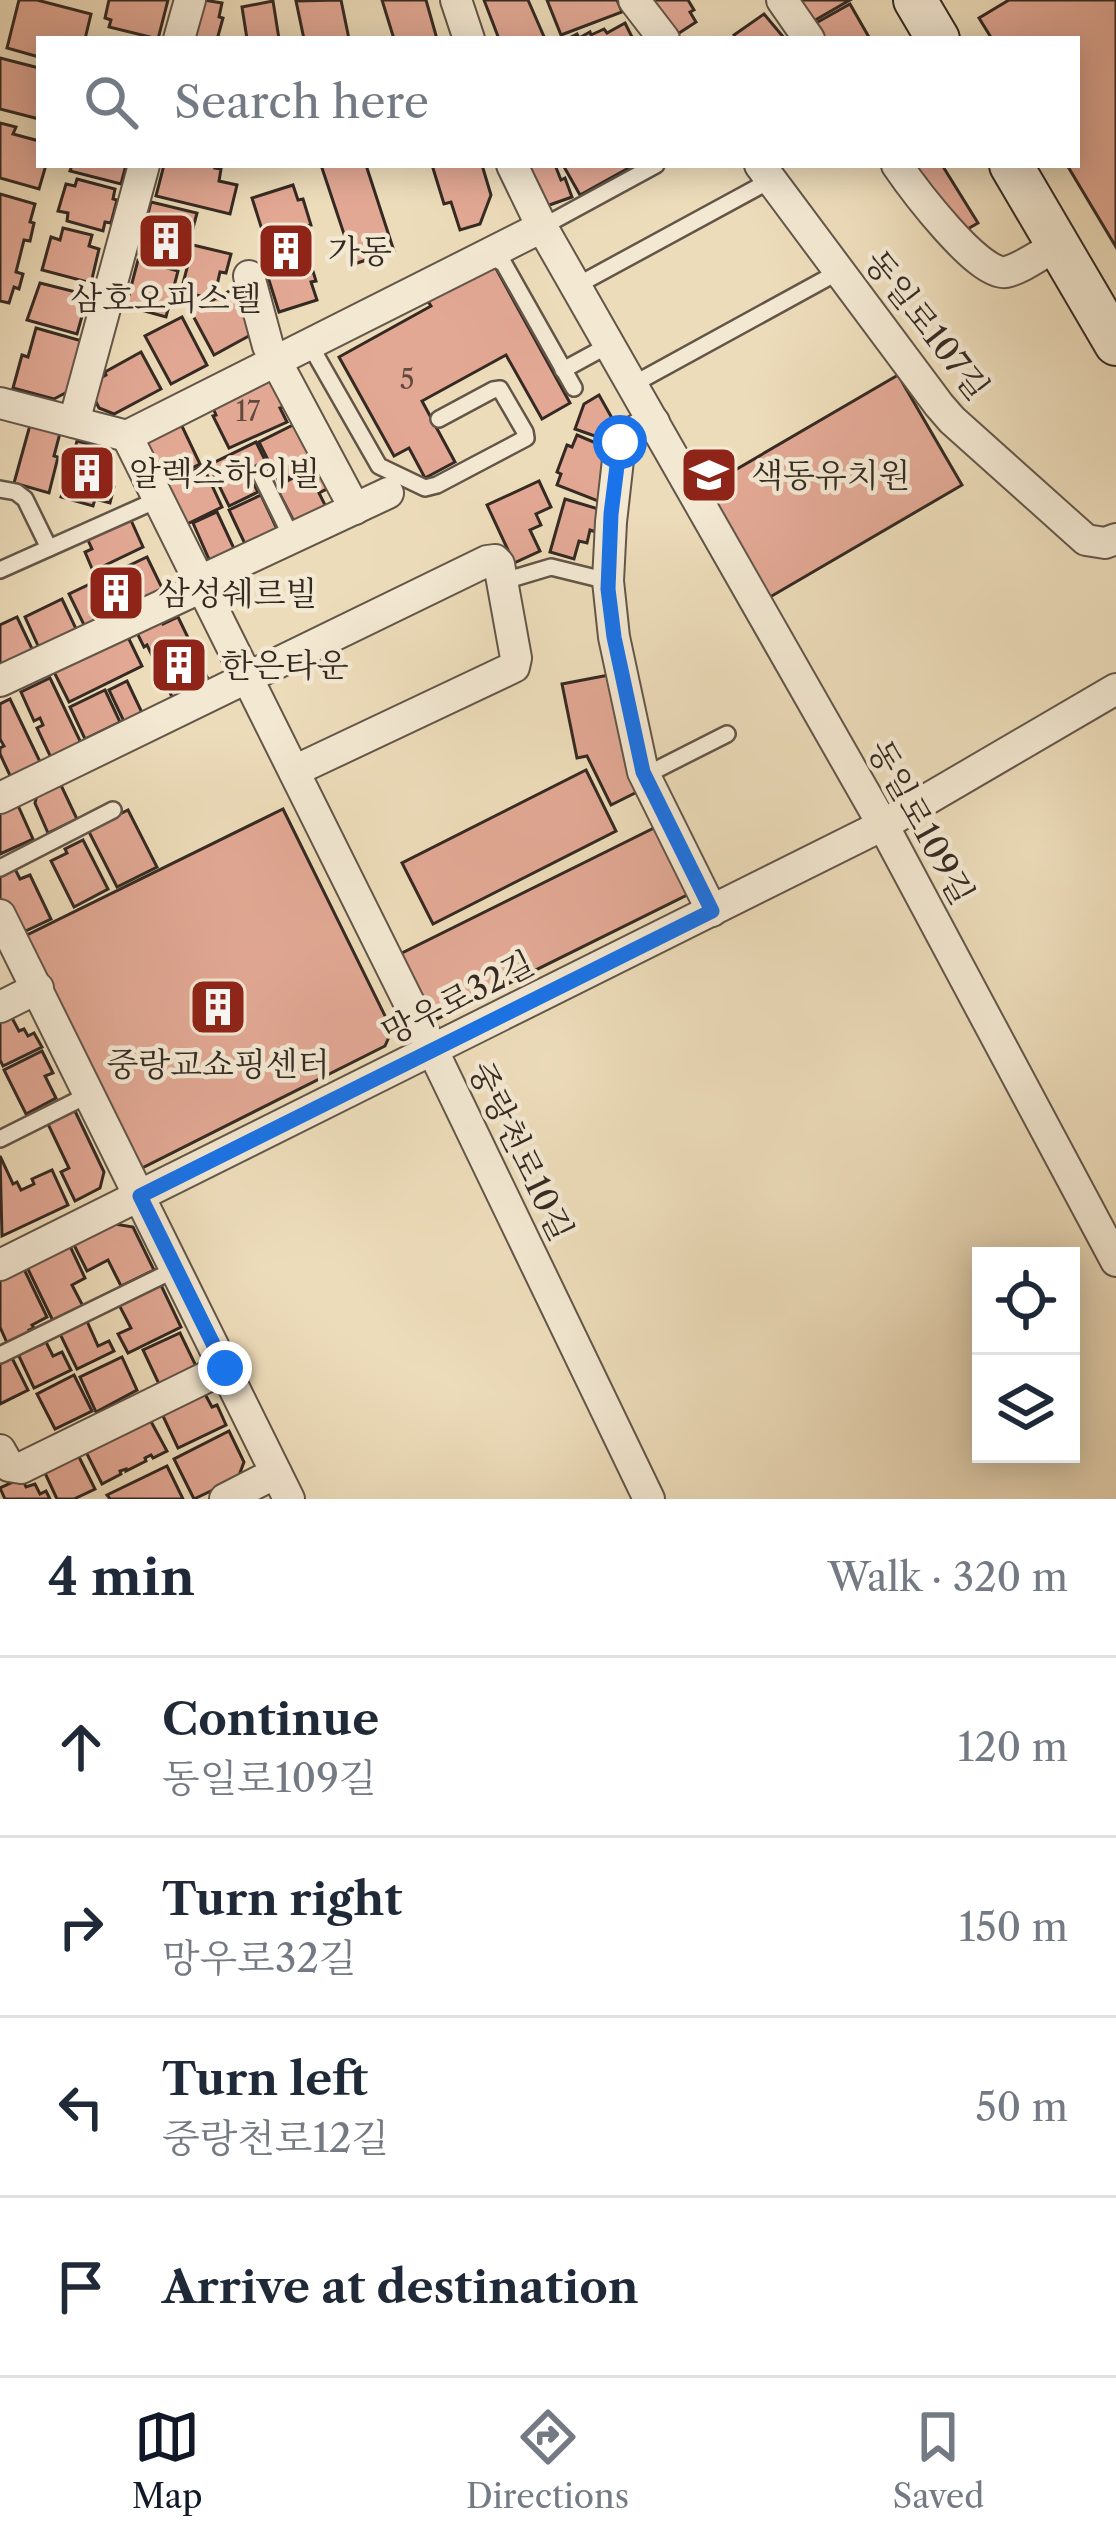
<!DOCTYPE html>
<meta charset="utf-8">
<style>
body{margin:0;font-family:"Libre Caslon Text","Noto Serif KR",serif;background:#f2f2f3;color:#1f2937}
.controls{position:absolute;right:36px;bottom:36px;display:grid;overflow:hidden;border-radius:0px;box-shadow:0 6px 30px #0003}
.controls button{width:108px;height:108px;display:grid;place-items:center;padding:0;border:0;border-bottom:3px solid #e0e1e3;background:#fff;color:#1f2937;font:60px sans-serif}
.stop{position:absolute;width:36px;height:36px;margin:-27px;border:9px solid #1a73e8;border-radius:50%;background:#fff}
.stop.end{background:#1a73e8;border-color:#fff;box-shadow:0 3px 12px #0008}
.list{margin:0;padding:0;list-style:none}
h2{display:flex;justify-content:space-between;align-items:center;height:156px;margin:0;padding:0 48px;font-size:51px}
h2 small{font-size:39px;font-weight:400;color:#747a83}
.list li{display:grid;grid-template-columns:78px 1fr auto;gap:36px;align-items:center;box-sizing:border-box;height:180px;padding:0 48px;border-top:3px solid #e0e1e3}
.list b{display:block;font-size:45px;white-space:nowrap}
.list p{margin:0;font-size:39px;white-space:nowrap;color:#747a83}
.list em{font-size:39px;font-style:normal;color:#747a83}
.icon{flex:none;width:66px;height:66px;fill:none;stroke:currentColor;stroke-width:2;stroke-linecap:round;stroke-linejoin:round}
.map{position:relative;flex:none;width:1116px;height:1499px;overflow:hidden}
.search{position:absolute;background:#fff;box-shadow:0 6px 30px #0003;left:36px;right:36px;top:36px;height:132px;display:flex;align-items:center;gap:30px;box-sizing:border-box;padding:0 42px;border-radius:0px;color:#747a83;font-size:45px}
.sheet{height:876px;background:#fff}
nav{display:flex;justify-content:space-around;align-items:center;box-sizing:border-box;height:168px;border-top:3px solid #e0e1e3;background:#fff;font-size:33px;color:#747a83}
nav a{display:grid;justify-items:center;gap:6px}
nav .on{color:#111827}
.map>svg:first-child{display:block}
</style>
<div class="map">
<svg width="1116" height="1499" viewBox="0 0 1116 1499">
<rect width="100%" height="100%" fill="#eddcba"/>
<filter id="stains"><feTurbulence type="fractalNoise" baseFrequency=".00167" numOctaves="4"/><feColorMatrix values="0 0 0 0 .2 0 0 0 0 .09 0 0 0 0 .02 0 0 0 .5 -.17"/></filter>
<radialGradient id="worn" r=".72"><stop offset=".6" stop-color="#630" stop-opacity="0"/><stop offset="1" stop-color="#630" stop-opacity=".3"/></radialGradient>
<g fill="#e2a894" stroke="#352a23" stroke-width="3">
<path d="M 19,0 L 37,0 L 91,14 L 85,39 L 39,39 L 39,57 L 7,48 Z"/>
<path d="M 109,0 L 168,0 L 158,39 L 109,27 L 111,20 L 105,18 Z"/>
<path d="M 204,0 L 222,3 L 219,17 L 223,18 L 218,36 L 222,39 L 194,39 Z"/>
<path d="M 341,0 L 349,39 L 304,39 L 296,1 Z"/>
<path d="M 382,0 L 426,0 L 437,39 L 394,39 Z"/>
<path d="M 484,0 L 528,0 L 545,39 L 499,39 Z"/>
<path d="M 547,0 L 617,0 L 622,12 L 561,35 Z"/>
<path d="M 643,0 L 688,0 L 694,10 L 690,12 L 696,22 L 670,39 Z"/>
<path d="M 791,0 L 850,0 L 805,26 Z"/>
<path d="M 1009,0 L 1116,0 L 1116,247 L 1067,165 L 1077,165 L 1077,39 L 992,39 L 979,18 Z"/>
<path d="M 273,1 L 279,39 L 247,39 L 242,7 Z"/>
<path d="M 850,4 L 870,39 L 825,39 L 816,23 Z"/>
<path d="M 764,14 L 785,39 L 736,39 L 734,35 Z"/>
<path d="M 625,23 L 633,39 L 567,39 L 577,34 L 579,38 L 590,32 L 591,35 L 604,29 L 607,33 Z"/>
<path d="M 0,58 L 39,68 L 39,119 L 0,109 Z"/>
<path d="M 0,123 L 16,127 L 13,134 L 39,141 L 39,165 L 46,165 L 39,189 L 0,178 Z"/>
<path d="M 72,165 L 126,165 L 121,184 L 70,171 Z"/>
<path d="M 164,165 L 216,165 L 215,168 L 221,169 L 219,181 L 237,185 L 230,214 L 156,196 Z"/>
<path d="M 321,165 L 366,165 L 394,251 L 354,264 Z"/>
<path d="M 432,165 L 482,165 L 491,195 L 480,224 L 460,230 L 451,202 L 444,204 Z"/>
<path d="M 525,165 L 555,165 L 561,180 L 565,178 L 572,197 L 541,208 Z"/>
<path d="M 563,165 L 634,165 L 580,195 Z"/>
<path d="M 912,165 L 942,165 L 978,223 L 964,231 Z"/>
<path d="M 77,179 L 115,189 L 113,199 L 117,200 L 111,223 L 105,222 L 103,231 L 67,221 L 68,213 L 58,211 L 66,184 L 75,186 Z"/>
<path d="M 293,185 L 298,200 L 303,199 L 311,225 L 306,226 L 311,243 L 301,247 L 304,257 L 308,255 L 316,281 L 311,282 L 317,300 L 279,312 L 262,258 L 270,255 L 252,198 Z"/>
<path d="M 0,194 L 35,204 L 30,222 L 34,223 L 30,241 L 24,240 L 16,272 L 23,274 L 19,289 L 14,287 L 9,303 L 0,301 Z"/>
<path d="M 151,202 L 197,213 L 183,266 L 138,254 Z"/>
<path d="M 63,228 L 92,235 L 89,246 L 99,249 L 91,283 L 42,270 L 51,237 L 60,240 Z"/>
<path d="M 193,245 L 231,254 L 226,273 L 220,272 L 215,294 L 208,298 L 181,291 Z"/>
<path d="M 138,260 L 178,271 L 166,317 L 126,306 Z"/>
<path d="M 493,263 L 570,403 L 542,419 L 506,355 L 422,401 L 455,462 L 425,478 L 409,448 L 394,456 L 339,357 L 431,306 L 427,300 Z"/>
<path d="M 40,283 L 88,295 L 77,334 L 27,320 Z"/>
<path d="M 233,289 L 256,332 L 214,355 L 191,312 Z"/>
<path d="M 182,317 L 207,365 L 171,384 L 145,336 Z"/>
<path d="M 36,328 L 82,341 L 69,391 L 54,399 L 13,388 L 22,355 L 28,357 Z"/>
<path d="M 141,352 L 161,389 L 114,414 L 99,408 L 92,394 L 95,381 L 106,375 L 105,372 Z"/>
<path d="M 266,372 L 284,407 L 280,408 L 287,422 L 229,448 L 213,416 L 216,415 L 210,401 Z"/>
<path d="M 898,375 L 962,485 L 770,597 L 706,487 Z"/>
<path d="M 599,395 L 617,427 L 612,442 L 575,429 L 584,404 Z"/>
<path d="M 180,422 L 200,464 L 165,481 L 147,445 L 150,436 Z"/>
<path d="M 295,424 L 315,465 L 279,482 L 259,442 Z"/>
<path d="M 30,425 L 60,433 L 54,456 L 58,457 L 49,493 L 14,483 Z"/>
<path d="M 577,435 L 610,449 L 603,503 L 557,485 L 561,474 L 557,472 L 567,445 L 572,447 Z"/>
<path d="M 77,441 L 100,447 L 97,456 L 111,460 L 106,478 L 112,480 L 111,486 L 114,487 L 110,503 L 95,499 L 93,506 L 61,497 Z"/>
<path d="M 256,442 L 266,462 L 247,471 L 258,492 L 229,506 L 209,465 Z"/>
<path d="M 323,462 L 335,485 L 319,493 L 328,511 L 297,527 L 276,487 Z"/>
<path d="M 203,466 L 222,507 L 185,525 L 166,484 Z"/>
<path d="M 539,481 L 551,507 L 536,514 L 541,525 L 530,530 L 540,551 L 514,563 L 487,505 Z"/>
<path d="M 261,495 L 277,529 L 245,544 L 229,510 Z"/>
<path d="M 565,499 L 605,511 L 599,533 L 590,530 L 587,543 L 579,541 L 574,559 L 550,552 Z"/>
<path d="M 217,512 L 237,555 L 212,566 L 193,523 Z"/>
<path d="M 130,518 L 143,547 L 93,571 L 85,552 L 92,549 L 87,538 Z"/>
<path d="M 147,557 L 164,592 L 86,629 L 69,594 Z"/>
<path d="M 62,599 L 78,633 L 40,650 L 25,617 Z"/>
<path d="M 17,617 L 34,653 L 0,665 L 0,625 Z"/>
<path d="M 178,617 L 210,683 L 174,701 L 147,645 L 144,647 L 137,633 L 161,620 L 163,624 Z"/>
<path d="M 127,635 L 142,666 L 69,702 L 53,670 Z"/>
<path d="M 609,675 L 641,790 L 611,805 L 587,756 L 577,758 L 562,684 Z"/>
<path d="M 50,678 L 83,747 L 53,762 L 37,728 L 43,725 L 40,718 L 34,721 L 21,692 Z"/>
<path d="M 127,681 L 145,719 L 127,728 L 109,690 Z"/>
<path d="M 105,690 L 120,722 L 85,739 L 70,707 Z"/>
<path d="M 10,699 L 43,768 L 13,782 L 0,754 L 0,748 L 4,746 L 0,739 L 0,704 Z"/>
<path d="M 586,770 L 616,831 L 433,924 L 402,863 Z"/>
<path d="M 59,781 L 77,819 L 48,833 L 35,803 L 38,791 Z"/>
<path d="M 16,801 L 33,839 L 0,854 L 0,809 Z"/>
<path d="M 283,809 L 392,1030 L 385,1046 L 142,1168 L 134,1164 L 23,937 Z"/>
<path d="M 128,810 L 157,867 L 117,887 L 88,830 Z"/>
<path d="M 658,826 L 691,893 L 437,1019 L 412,1002 L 394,957 Z"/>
<path d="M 83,840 L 108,889 L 74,907 L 51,861 L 67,853 L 65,849 Z"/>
<path d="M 15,869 L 20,879 L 30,875 L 51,919 L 17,935 L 0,899 L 0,877 Z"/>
<path d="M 11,1016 L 19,1031 L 24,1029 L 28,1036 L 34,1033 L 42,1047 L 3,1066 L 0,1060 L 0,1022 Z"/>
<path d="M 42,1051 L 53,1073 L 45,1076 L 56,1098 L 26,1114 L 4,1070 Z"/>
<path d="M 74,1109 L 104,1172 L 100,1188 L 75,1201 L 61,1172 L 69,1168 L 47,1122 Z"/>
<path d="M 0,1156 L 13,1184 L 17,1182 L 21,1190 L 34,1184 L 32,1179 L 52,1170 L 68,1205 L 2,1236 Z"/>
<path d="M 109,1223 L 133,1227 L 154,1270 L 121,1286 L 108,1260 L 87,1271 L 72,1241 Z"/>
<path d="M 69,1244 L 85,1278 L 72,1285 L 84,1308 L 54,1323 L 26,1265 Z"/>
<path d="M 23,1267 L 47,1317 L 32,1325 L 34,1328 L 29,1330 L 31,1334 L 8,1345 L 0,1327 L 0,1278 Z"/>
<path d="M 159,1281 L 181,1327 L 128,1353 L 118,1334 L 131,1328 L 117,1301 Z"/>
<path d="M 86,1319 L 98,1346 L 109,1341 L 114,1351 L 77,1369 L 59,1332 Z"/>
<path d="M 180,1333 L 196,1366 L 159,1384 L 143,1350 Z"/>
<path d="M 38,1342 L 40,1345 L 46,1342 L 53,1356 L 62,1352 L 71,1370 L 34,1388 L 17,1352 Z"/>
<path d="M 11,1356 L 28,1390 L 0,1404 L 0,1361 Z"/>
<path d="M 122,1357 L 137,1390 L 96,1412 L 80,1377 Z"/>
<path d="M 74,1375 L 92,1411 L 55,1429 L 37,1394 Z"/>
<path d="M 205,1394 L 212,1407 L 217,1405 L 226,1425 L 178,1448 L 162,1414 Z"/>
<path d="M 148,1416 L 167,1451 L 153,1458 L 151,1455 L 145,1458 L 146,1461 L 126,1471 L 126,1469 L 120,1471 L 121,1474 L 102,1484 L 84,1448 Z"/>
<path d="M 229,1431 L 244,1462 L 238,1478 L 194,1499 L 174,1459 Z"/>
<path d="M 78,1455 L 95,1489 L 74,1499 L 57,1499 L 44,1471 Z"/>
<path d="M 167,1466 L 183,1499 L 110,1499 L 107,1495 Z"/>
<path d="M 22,1478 L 26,1487 L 35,1484 L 40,1494 L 46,1491 L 50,1499 L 5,1499 L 0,1488 Z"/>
</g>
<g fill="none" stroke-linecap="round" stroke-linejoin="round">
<g stroke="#635649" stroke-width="20">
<g id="lane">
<path d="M 542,227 L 656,165"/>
<path d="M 490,261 L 496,259 L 504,264 L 574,388"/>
<path d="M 576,286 L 771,180"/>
<path d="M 314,352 L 379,466 L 425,488 L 437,485 L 526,438 L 525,432 L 500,389 L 493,390 L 439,419"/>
<path d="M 563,370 L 609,345"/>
<path d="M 632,385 L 840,271"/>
<path d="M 260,473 L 292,538"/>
<path d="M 0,489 L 16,492 L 25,499 L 49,548"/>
<path d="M 0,570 L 159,499"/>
<path d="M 504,581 L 551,567 L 608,581"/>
<path d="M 644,776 L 727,734"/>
<path d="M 0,868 L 113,810"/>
<path d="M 0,1139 L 90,1094"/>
<path d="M 0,1355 L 176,1269"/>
</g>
</g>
<g stroke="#635649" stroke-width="34">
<g id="street">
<path d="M 456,0 L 469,39"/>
<path d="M 634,0 L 664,39"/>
<path d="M 782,0 L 809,39"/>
<path d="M 179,39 L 190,0"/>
<path d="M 512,165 L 542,227 L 883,825 L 1116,1261"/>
<path d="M 760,165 L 939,405 L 952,420 L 1086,540 L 1105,543 L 1116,539"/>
<path d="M 897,165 C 912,187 979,277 1006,272 C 1023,268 1042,253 1058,245"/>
<path d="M 249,276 L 268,346 L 355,509"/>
<path d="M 0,403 L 127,436 L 542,227"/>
<path d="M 74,422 L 144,165"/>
<path d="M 654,422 L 626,435 L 620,442 L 611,522 L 608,581 L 614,637 L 643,772 L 712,911"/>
<path d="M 127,436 L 433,1051 L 649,1499"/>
<path d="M 200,581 L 388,493"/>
<path d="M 0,681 L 202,587"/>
<path d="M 0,798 L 487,561 L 495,560 L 499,564 L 516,658 L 514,667 L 294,771"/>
<path d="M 0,915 L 289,1499"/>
<path d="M 0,1007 L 38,988"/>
<path d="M 0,1265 L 883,825 L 1116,689"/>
<path d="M 0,1450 L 9,1466 L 21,1468 L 225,1368"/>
<path d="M 225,1499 L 276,1473"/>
</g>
</g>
<g stroke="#352a23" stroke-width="46">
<g id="secondary">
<path d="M 915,0 L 938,39"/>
<path d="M 1011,165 L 1116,344"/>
</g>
</g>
<use href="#lane" stroke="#f3e8d2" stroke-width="15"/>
<use href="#street" stroke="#f3e8d2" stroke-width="30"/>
<use href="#secondary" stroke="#f3e8d2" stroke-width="42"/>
</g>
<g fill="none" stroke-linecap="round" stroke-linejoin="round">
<path stroke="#1a73e8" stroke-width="15" d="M 225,1368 L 140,1196 L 712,911 L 643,772 L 614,637 L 608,589 L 611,514 L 620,442"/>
</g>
<defs>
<g id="building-square" transform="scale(3)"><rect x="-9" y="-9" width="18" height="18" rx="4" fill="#8f2418" stroke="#f3e8d2"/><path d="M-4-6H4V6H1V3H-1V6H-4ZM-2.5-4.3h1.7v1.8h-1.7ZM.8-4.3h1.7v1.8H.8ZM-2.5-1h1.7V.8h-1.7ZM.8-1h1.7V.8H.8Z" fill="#fff"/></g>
<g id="school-square" transform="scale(3)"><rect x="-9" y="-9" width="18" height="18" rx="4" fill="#8f2418" stroke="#f3e8d2"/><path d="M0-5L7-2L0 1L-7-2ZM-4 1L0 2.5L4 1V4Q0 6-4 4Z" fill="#fff"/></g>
</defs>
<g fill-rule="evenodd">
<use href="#building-square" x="166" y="241"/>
<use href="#building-square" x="286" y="251"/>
<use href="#building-square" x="87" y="473"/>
<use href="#school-square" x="709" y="475"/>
<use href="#building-square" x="116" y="593"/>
<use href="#building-square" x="179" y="665"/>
<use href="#building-square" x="218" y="1007"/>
</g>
<g text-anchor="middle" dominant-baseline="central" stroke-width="9" stroke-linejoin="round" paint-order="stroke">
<g font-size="27" fill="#604a3f">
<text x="407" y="379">5</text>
<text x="248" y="411">17</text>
</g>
<g font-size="33" fill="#352a23" stroke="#f3e8d2" text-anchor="start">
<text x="328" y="251">가동</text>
<text x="166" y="298" text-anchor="middle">삼호오피스텔</text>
<text x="129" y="473">알렉스하이빌</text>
<text x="751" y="475">색동유치원</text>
<text x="158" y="593">삼성쉐르빌</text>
<text x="221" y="665">한은타운</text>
<text x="218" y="1064" text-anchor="middle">중랑교쇼핑센터</text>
</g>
<g font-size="33" fill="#352a23" stroke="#f3e8d2">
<text transform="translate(927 325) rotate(52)">동일로107길</text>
<text transform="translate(921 822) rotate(61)">동일로109길</text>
<text transform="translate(458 998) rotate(-27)">망우로32길</text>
<text transform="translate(521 1151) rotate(64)">중랑천로10길</text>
</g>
</g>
<rect width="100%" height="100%" filter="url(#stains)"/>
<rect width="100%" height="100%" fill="url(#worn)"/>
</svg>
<div class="controls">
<button><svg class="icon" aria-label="locate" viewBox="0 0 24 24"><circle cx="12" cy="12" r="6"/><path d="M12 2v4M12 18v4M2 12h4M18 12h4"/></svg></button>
<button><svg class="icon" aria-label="layers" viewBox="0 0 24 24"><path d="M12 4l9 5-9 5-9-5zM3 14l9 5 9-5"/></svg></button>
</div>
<div class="stop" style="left:620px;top:442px"></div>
<div class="stop end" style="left:225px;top:1368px"></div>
<div class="search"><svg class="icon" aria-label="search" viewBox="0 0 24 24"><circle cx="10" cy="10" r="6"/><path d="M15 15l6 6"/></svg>Search here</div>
</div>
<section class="sheet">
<h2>4 min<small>Walk · 320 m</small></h2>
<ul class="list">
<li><svg class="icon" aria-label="ahead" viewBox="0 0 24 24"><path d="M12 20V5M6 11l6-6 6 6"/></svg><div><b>Continue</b><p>동일로109길</p></div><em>120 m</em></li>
<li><svg class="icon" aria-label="right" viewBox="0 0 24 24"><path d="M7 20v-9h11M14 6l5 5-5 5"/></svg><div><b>Turn right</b><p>망우로32길</p></div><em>150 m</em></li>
<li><svg class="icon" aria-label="left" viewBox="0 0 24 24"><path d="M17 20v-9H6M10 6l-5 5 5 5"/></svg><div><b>Turn left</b><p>중랑천로12길</p></div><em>50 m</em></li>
<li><svg class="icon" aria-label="arrive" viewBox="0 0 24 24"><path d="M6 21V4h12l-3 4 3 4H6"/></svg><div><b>Arrive at destination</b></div></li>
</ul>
</section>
<nav>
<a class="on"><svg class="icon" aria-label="map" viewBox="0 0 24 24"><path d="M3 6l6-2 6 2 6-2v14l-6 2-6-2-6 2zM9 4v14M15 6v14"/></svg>Map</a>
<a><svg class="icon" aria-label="directions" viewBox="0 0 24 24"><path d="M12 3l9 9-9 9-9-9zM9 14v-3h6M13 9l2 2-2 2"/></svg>Directions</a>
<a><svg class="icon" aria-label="saved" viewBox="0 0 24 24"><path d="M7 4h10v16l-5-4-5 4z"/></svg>Saved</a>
</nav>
